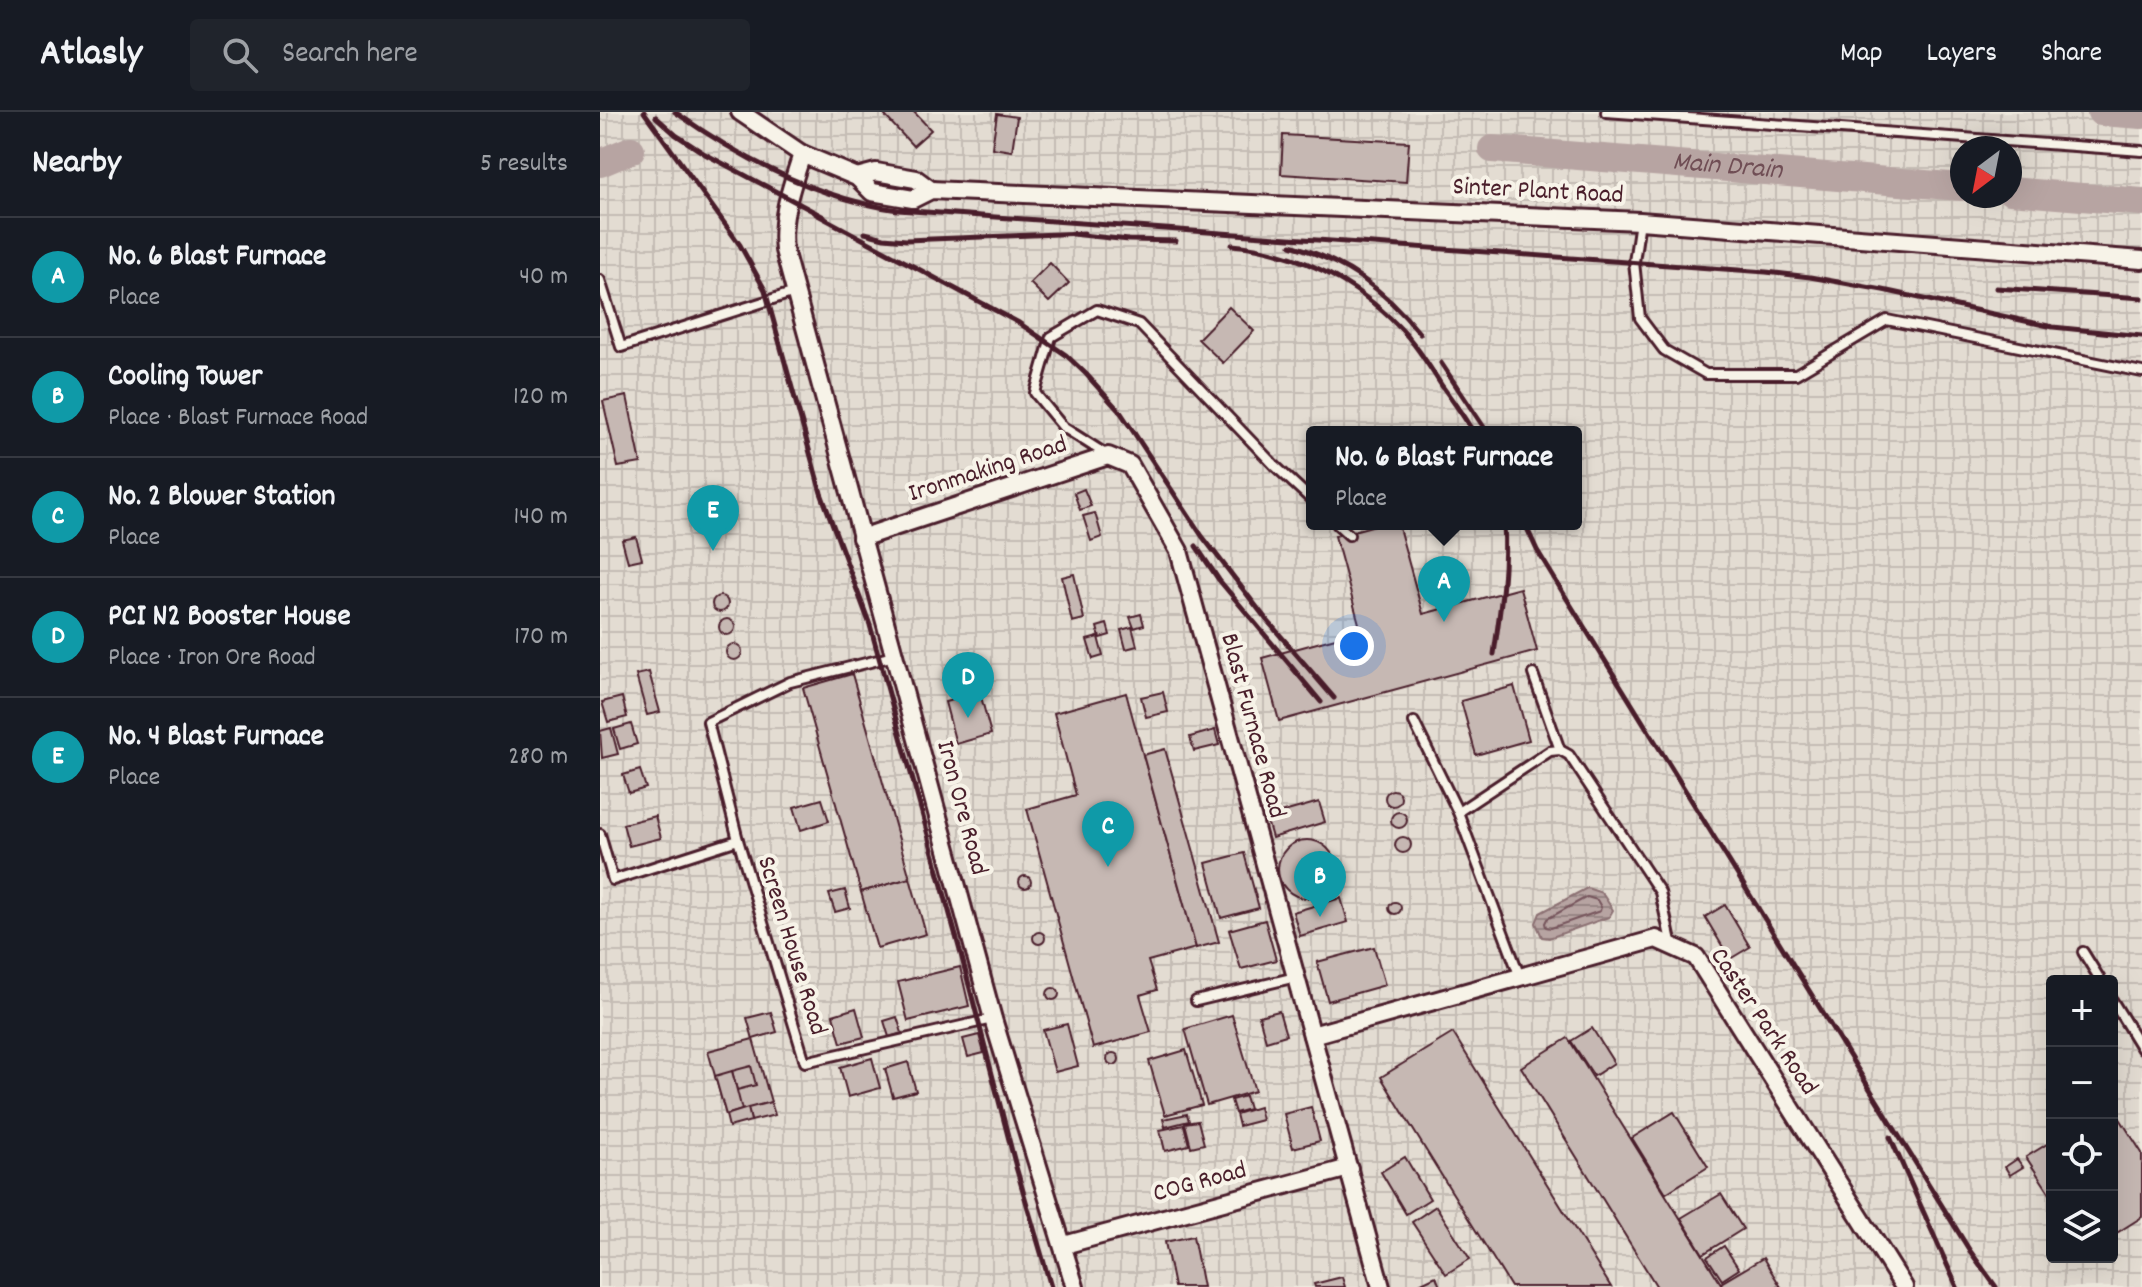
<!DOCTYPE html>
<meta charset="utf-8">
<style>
body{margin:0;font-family:Dekko,sans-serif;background:#20242c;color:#f1f3f6}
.controls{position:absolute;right:24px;bottom:24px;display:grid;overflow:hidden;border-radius:8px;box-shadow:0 8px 32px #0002}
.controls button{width:72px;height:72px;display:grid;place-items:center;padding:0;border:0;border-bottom:2px solid #363941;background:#171b24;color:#f1f3f6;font:40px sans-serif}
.compass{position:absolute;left:1350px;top:24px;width:72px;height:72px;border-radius:50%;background:#171b24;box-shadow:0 8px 32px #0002;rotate:212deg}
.you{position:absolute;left:754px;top:534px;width:28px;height:28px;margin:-20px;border:6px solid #fff;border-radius:50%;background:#1a73e8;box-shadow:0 0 0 12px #1a73e833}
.badge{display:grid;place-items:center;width:52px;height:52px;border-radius:50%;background:#a6949b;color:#fff;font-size:26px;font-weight:700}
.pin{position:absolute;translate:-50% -66px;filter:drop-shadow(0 2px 4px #0008)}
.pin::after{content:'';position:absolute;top:42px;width:28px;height:24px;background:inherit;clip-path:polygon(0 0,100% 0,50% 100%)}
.popup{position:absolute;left:706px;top:314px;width:276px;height:104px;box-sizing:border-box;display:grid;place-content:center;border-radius:8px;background:#171b24;filter:drop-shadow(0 2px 6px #0005);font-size:26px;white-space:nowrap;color:#9ea1a6}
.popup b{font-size:30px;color:#f1f3f6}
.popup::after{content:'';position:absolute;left:50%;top:100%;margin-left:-16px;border:16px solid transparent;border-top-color:#171b24}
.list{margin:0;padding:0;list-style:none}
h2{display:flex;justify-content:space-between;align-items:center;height:104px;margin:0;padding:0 32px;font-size:34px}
h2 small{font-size:26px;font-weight:400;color:#9ea1a6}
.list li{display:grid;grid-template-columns:52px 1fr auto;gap:24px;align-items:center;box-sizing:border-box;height:120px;padding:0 32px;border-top:2px solid #363941}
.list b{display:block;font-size:30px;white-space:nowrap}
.list p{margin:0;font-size:26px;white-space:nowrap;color:#9ea1a6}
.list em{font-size:26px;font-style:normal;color:#9ea1a6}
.icon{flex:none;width:44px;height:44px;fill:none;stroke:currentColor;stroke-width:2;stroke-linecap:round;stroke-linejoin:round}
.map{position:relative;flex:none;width:1542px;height:1175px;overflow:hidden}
header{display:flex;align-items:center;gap:48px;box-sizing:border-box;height:112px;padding:0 40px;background:#171b24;border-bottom:2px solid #363941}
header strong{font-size:38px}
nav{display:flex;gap:44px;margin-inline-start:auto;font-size:28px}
.search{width:560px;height:72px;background:#20242c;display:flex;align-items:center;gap:20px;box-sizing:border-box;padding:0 28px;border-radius:8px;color:#9ea1a6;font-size:30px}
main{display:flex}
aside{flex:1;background:#171b24}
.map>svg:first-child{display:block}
</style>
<header>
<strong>Atlasly</strong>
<div class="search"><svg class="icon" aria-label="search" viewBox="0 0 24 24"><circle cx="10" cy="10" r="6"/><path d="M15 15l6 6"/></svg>Search here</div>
<nav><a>Map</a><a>Layers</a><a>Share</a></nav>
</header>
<main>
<aside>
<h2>Nearby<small>5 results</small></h2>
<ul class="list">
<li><span class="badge" style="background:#0f9aa8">A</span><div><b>No. 6 Blast Furnace</b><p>Place</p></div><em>40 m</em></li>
<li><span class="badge" style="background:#0f9aa8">B</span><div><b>Cooling Tower</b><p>Place · Blast Furnace Road</p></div><em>120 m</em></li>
<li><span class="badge" style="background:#0f9aa8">C</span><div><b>No. 2 Blower Station</b><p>Place</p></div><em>140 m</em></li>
<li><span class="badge" style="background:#0f9aa8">D</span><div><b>PCI N2 Booster House</b><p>Place · Iron Ore Road</p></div><em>170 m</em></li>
<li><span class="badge" style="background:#0f9aa8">E</span><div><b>No. 4 Blast Furnace</b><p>Place</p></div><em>280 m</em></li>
</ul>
</aside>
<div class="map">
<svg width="1542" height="1175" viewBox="0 0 1542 1175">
<defs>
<pattern id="industrial-grid" width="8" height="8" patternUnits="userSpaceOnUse" patternTransform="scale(2)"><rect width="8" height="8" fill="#e3dcd2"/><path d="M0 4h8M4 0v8" fill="none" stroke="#c4bcb4"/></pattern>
<pattern id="water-rules" width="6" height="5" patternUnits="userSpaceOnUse" patternTransform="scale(2)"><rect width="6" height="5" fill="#b7a4a2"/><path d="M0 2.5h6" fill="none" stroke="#978584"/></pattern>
</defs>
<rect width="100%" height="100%" fill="#f0ebe0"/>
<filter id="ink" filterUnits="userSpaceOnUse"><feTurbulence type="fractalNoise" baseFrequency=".0125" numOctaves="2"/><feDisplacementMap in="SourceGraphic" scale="16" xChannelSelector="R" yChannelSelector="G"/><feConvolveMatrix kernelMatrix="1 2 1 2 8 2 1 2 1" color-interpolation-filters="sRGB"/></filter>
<g filter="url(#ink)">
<path fill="url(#industrial-grid)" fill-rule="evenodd" d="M 0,0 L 1542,0 L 1542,1175 L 0,1175 ZM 1362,36 L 1410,36 L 1410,84 L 1362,84 ZM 712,320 L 976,320 L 976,412 L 712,412 ZM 1452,869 L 1512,869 L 1512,1145 L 1452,1145 Z"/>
<path fill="url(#water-rules)" stroke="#8b6f72" stroke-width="2" d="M 987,776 L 1002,781 L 1013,798 L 1009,805 L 949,826 L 942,825 L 936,811 L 940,801 Z"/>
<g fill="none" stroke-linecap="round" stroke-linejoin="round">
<path stroke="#76545b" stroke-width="2" d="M 987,785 L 997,788 L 1001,795 L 1000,799 L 951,816 L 946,815 L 945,811 L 947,807 Z"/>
<g stroke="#b7a4a2" stroke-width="28">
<path d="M 1501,0 L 1542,3"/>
<path id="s1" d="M 892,37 L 1362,75"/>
<path d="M 0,51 L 31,38"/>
<path d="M 1410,79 L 1542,90"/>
</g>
</g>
<g fill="#c6b8b3" stroke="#4a1f2b" stroke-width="2">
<path d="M 289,0 L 314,0 L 331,18 L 313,34 L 285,4 Z"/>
<path d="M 397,2 L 417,5 L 412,39 L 392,36 Z"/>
<path d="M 683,23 L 809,30 L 806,70 L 681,62 Z"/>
<path d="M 450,151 L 469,171 L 449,190 L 430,171 Z"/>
<path d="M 629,195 L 654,219 L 623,251 L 598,227 Z"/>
<path d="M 27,284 L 41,351 L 18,355 L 3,289 Z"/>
<path d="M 484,377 L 491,394 L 480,398 L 474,381 Z"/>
<path d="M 495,401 L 502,425 L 491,429 L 483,404 Z"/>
<path d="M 779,412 L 798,412 L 823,502 L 920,476 L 937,539 L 679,609 L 662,546 L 761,519 L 735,424 Z"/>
<path d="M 36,425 L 42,447 L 28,450 L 22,428 Z"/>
<path d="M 474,462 L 484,507 L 472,510 L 462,465 Z"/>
<circle cx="120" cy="492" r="8"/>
<path d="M 541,502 L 544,513 L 534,516 L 530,505 Z"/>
<circle cx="127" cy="515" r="8"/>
<path d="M 507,512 L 510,523 L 500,526 L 497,515 Z"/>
<path d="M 532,515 L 537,534 L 526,537 L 521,518 Z"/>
<path d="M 498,525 L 503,544 L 493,547 L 487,528 Z"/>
<circle cx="134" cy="540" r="8"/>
<path d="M 49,560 L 60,600 L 47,603 L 36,563 Z"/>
<path d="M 252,562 L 310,766 L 261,780 L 203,576 Z"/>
<path d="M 914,574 L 929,628 L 876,643 L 861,589 Z"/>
<path d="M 563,580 L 568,600 L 546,605 L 541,585 Z"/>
<path d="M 380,581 L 391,622 L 356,632 L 345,590 Z"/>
<path d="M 526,581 L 596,836 L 548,849 L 557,878 L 540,883 L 551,920 L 493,936 L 427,697 L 476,683 L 454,601 Z"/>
<path d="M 22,585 L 27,605 L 8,610 L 2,590 Z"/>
<path d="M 31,612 L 37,632 L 20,637 L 14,617 Z"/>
<path d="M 11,616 L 18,642 L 2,646 L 0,619 Z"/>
<path d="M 615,618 L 619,633 L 594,639 L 590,625 Z"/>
<path d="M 565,637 L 619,830 L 596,836 L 543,643 Z"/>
<path d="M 40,658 L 46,676 L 29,681 L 23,663 Z"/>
<circle cx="793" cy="686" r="8"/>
<path d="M 222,687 L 229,709 L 201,718 L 194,695 Z"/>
<path d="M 719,690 L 725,710 L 672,726 L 666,705 Z"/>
<circle cx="799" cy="708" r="8"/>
<path d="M 55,704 L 61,726 L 29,734 L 23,712 Z"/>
<circle cx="803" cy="733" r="8"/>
<circle cx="707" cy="757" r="29"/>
<path d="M 644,741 L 659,796 L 621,806 L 606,751 Z"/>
<circle cx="425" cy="770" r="6"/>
<path d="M 310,766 L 326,822 L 277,836 L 261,780 Z"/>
<path d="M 245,778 L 250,796 L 235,800 L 229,782 Z"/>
<path d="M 741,786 L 748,810 L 700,824 L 693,800 Z"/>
<circle cx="795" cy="796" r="6"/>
<path d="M 1125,793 L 1150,835 L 1130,847 L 1105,805 Z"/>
<path d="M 665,808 L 676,848 L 641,857 L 629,818 Z"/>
<circle cx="439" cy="826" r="6"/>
<path d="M 774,835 L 785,873 L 728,889 L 717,850 Z"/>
<path d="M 360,855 L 369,894 L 308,909 L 298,870 Z"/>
<circle cx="453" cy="882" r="6"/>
<path d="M 256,896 L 264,925 L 241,931 L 233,903 Z"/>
<path d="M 679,899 L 686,923 L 666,929 L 659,904 Z"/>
<path d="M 171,900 L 177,920 L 153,927 L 147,906 Z"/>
<path d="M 632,903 L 655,979 L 607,993 L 585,917 Z"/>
<path d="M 297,905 L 302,921 L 289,925 L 284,909 Z"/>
<path d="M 467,912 L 478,954 L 455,960 L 443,918 Z"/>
<path d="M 992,916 L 1014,951 L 994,964 L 971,929 Z"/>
<path d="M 853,921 L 1011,1175 L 911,1175 L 827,1040 L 781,965 Z"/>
<path d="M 379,923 L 384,941 L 368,945 L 363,927 Z"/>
<path d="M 968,926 L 1123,1175 L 1057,1175 L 921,955 Z"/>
<path d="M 153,927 L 171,990 L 126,1003 L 108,939 Z"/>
<path d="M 586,938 L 602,993 L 565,1003 L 549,949 Z"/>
<circle cx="513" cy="947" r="6"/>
<path d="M 272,946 L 280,976 L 248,985 L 240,955 Z"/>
<path d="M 308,950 L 316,979 L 293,985 L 285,957 Z"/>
<path d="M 151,954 L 156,973 L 137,978 L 132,959 Z"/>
<path d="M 132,959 L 142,998 L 126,1003 L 115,964 Z"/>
<path d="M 645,984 L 649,997 L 635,1001 L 631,988 Z"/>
<path d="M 171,990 L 175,1003 L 151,1009 L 148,996 Z"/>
<path d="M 1512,994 L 1542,1041 L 1542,1105 L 1512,1124 Z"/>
<path d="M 659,995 L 662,1008 L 639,1014 L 636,1002 Z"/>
<path d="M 711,995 L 720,1029 L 693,1036 L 684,1002 Z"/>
<path d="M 148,996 L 151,1009 L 129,1015 L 126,1003 Z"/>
<path d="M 1074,1000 L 1108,1055 L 1066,1081 L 1032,1026 Z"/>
<path d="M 587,1002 L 589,1009 L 565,1015 L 563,1007 Z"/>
<path d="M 598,1009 L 604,1032 L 591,1035 L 585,1011 Z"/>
<path d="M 584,1013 L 589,1033 L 565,1039 L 560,1018 Z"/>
<path d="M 1452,1029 L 1452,1085 L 1426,1045 Z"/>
<path d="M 805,1045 L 830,1087 L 806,1102 L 781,1060 Z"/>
<path d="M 1417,1047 L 1423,1055 L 1410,1063 L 1405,1055 Z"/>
<path d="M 1121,1082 L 1143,1117 L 1103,1142 L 1081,1106 Z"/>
<path d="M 836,1094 L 870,1147 L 846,1162 L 812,1110 Z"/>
<path d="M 593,1124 L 603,1175 L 574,1175 L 565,1130 Z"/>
<path d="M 1124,1134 L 1139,1157 L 1122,1168 L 1107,1145 Z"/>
<path d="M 1163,1146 L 1181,1175 L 1123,1175 L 1121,1171 Z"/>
<path d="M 836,1164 L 840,1175 L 816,1175 L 815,1174 Z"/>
<path d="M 742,1165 L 745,1175 L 715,1175 L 714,1172 Z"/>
</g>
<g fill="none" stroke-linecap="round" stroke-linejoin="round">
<g stroke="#4a1f2b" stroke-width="14">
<g id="lane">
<path d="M 1006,0 L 1542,39"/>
<path d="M 1040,109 L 1034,150 L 1040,206 L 1064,238 L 1106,262 L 1196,262 L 1287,208 L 1542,260"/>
<path d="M 0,168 L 21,235 L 195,180"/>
<path d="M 507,343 L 463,315 L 435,281 L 451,225 L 497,198 L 539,212 L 674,353 L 712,388"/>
<path d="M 737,412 L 749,423"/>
<path d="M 933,562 L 960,638"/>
<path d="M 814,610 L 858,700"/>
<path d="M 0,722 L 13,768 L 138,728 L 205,950 L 392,907"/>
<path d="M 138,728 L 108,610 L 190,570 L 294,544"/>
<path d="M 1483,840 L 1501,869"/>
<path d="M 920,865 L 858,700 L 950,639 L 960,638 L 969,643 L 1060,780 L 1072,834"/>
<path d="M 1512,888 L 1542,937"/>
<path d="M 596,889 L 696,865"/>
</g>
</g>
<g stroke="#4a1f2b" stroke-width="22">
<g id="street">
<path d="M 140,0 L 202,42 L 257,65 L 272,80 L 313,87 L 331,78 L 1040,109 L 1542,148"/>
<path d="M 202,42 C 192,73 180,105 184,138 L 393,907 L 475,1175"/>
<path d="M 257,65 L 276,60 L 316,67 L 331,78"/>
<path d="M 261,426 L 508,344 L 530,353 L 579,439 L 781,1175"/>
<path d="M 712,923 L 1056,827 L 1096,845 L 1304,1175"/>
<path d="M 464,1133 L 749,1056"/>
</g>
</g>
<use href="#lane" stroke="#f7f3e8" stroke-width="8"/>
<use href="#street" stroke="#f7f3e8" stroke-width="16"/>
<g stroke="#4a1f2b" stroke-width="5">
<path d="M 44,0 L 140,133 L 165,178 L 221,381 L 270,513 L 362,846 L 416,1055 L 451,1175"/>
<path d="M 75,0 C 140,46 218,87 298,98 L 1166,160 L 1210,165 L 1283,178 L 1453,215 L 1542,224"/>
<path d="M 56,5 L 76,23 L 105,42 L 224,105"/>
<path d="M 216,102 L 419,211 L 466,243 L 486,262 L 521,301 L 602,424 L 666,507 L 734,586"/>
<path d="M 265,121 L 284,126 L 306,128 L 484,121"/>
<path d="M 472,122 L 529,128 L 576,129"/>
<path d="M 632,133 C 695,138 755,169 799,215 C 816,232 829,254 842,274 C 853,289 864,304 873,320"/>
<path d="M 691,133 C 747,150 784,177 820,222"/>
<path d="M 1396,176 L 1542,186"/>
<path d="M 841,251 L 887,320"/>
<path d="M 925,412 L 937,438 L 962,479 L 1370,1139 L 1396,1175"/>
<path d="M 596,434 L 619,468 L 721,590"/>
<path d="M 894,542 C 900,499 907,456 904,412"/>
<path d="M 1290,1025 L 1357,1175"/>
</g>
</g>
</g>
<g text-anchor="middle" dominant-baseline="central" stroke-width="8" stroke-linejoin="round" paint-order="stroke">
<g font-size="26" fill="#4a1f2b" stroke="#f7f3e8">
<text transform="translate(938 80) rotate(3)">Sinter Plant Road</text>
<text transform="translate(388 358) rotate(-18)">Ironmaking Road</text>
<text transform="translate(652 614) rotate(75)">Blast Furnace Road</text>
<text transform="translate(361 696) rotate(75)">Iron Ore Road</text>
<text transform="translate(191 834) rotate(73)">Screen House Road</text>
<text transform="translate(1163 910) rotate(56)">Caster Park Road</text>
<text transform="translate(600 1071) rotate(-15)">COG Road</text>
</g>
<g font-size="28" font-style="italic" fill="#704e55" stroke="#f7f3e8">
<text stroke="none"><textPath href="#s1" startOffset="236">Main Drain</textPath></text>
</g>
</g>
</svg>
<div class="controls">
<button>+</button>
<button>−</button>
<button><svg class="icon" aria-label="locate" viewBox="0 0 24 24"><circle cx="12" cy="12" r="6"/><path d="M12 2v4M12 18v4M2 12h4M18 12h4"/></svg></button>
<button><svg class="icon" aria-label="layers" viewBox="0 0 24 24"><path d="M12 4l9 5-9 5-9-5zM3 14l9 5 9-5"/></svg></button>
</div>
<svg class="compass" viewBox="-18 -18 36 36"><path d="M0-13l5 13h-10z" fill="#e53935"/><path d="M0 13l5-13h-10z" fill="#9ea1a6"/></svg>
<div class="you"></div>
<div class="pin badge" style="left:844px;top:510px;background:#0f9aa8">A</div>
<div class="popup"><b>No. 6 Blast Furnace</b>Place</div>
<div class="pin badge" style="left:720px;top:805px;background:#0f9aa8">B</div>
<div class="pin badge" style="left:508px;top:755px;background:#0f9aa8">C</div>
<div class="pin badge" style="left:368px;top:606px;background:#0f9aa8">D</div>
<div class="pin badge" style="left:113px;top:439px;background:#0f9aa8">E</div>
</div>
</main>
